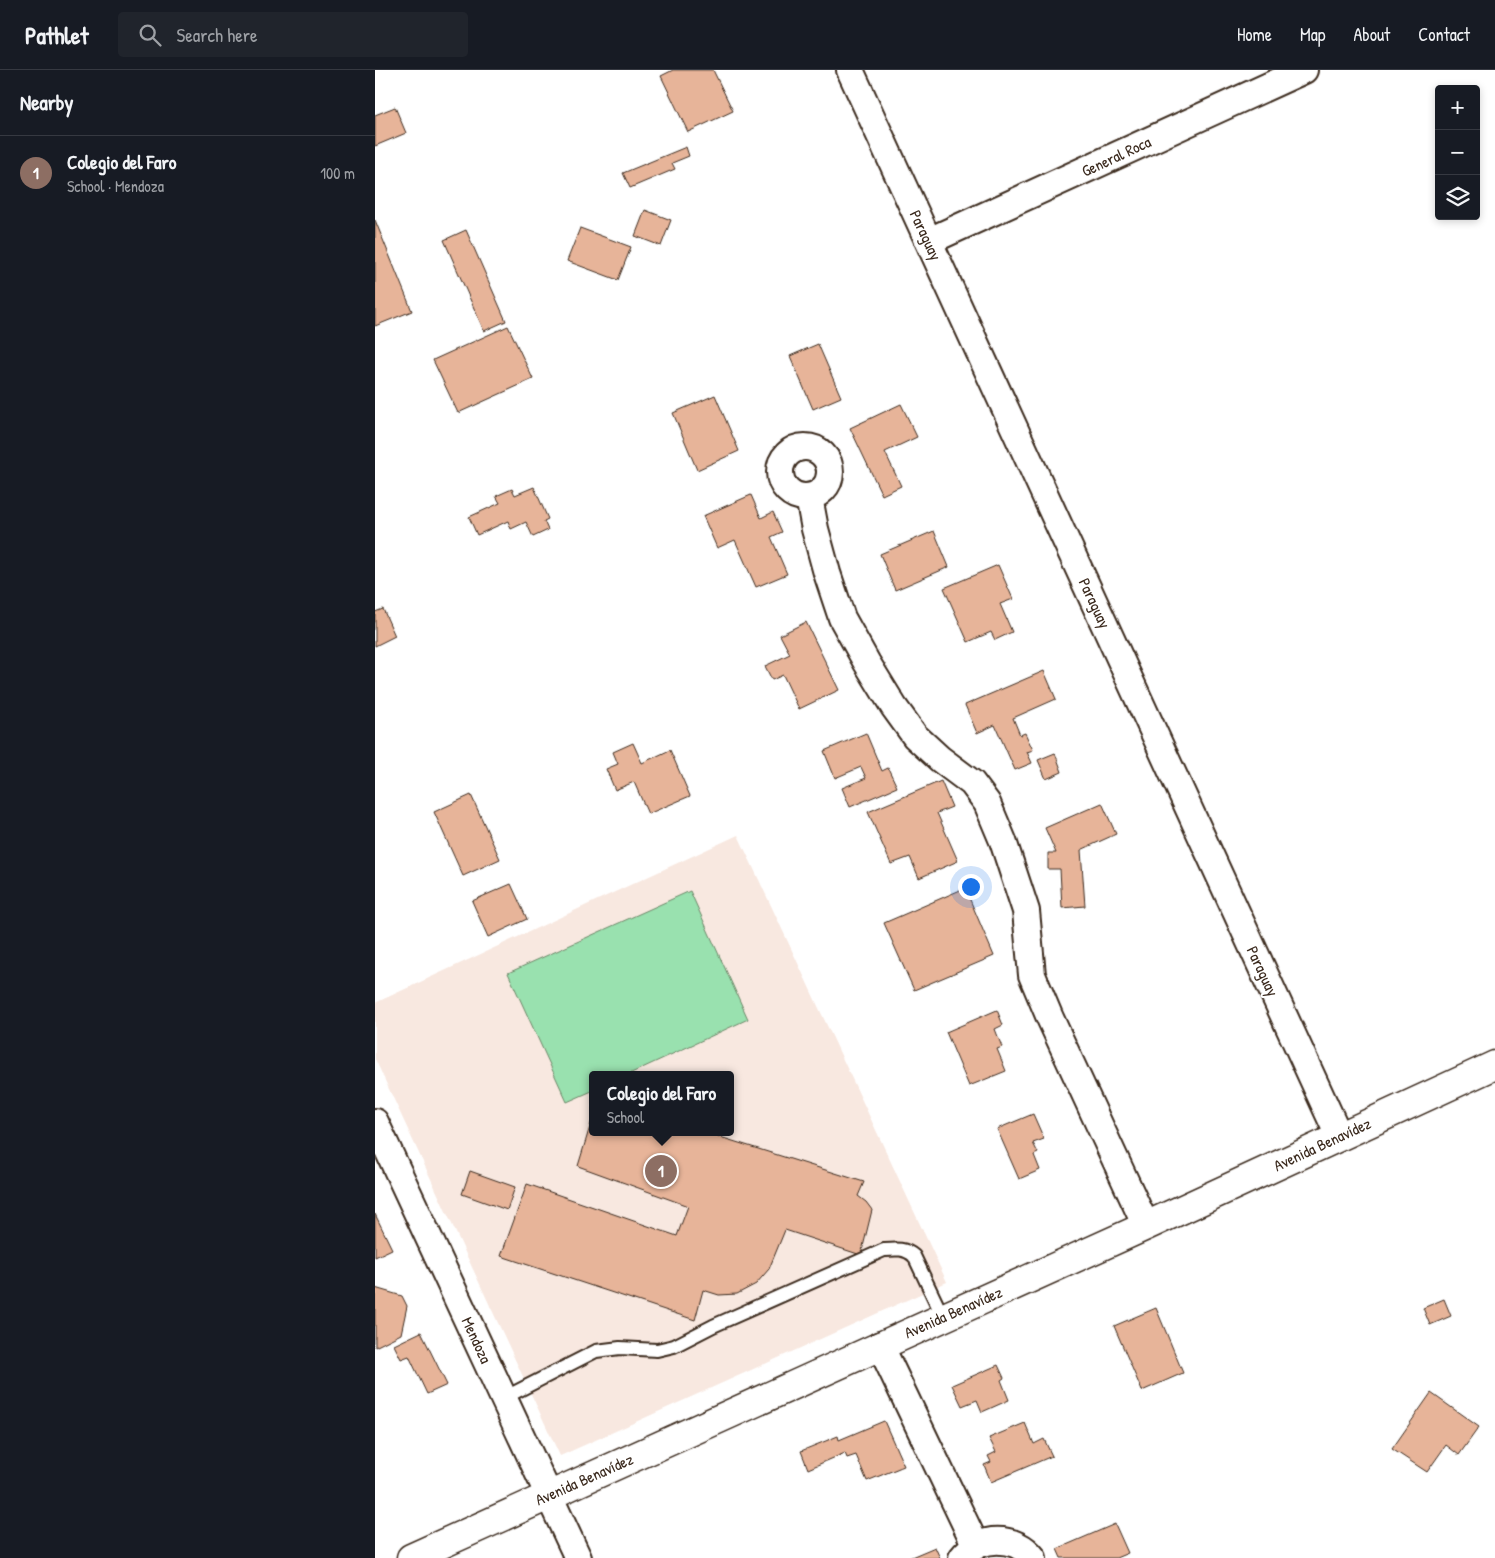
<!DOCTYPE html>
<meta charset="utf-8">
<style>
body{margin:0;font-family:"Patrick Hand",sans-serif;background:#20242c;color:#f1f3f6}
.controls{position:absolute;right:15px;top:15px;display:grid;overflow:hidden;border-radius:5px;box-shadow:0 2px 8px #0003}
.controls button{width:45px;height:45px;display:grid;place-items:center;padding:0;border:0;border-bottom:1px solid #363941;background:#171b24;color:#f1f3f6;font:25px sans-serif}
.you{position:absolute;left:595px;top:816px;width:18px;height:18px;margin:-12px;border:4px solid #fff;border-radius:50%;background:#1a73e8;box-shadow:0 0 0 8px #1a73e833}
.badge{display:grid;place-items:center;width:32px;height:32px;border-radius:50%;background:#c8321e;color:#fff;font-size:16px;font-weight:700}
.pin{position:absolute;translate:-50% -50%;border:2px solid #fff;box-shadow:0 1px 5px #0006}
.popup{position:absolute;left:214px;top:1001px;width:145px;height:65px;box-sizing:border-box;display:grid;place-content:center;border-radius:5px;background:#171b24;filter:drop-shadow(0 1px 4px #0005);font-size:16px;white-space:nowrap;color:#9ea1a6}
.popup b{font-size:19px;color:#f1f3f6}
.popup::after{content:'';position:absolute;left:50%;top:100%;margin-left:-10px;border:10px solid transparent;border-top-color:#171b24}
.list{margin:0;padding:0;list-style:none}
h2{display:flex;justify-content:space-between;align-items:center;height:65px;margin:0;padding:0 20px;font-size:21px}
h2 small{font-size:16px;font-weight:400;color:#9ea1a6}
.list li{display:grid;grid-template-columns:32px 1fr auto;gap:15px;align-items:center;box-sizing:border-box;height:75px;padding:0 20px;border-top:1px solid #363941}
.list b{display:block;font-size:19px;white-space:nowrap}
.list p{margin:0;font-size:16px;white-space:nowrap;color:#9ea1a6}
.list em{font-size:16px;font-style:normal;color:#9ea1a6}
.icon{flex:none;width:28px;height:28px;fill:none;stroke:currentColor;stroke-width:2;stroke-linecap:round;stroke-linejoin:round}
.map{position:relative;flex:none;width:1120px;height:1488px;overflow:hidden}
header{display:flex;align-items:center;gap:30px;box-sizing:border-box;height:70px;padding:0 25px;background:#171b24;border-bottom:1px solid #363941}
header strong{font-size:24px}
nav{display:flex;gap:28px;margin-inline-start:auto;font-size:18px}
.search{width:350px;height:45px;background:#20242c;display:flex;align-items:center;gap:12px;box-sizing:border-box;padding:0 18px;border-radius:5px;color:#9ea1a6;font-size:19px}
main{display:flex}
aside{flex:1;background:#171b24}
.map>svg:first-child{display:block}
</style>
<header>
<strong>Pathlet</strong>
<div class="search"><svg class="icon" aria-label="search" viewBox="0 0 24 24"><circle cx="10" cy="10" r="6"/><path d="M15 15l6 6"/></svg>Search here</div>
<nav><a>Home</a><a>Map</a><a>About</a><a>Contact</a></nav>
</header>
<main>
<aside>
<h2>Nearby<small></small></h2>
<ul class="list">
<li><span class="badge" style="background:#8d6e63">1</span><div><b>Colegio del Faro</b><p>School · Mendoza</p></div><em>100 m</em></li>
</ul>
</aside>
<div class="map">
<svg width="1120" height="1488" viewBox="0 0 1120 1488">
<rect width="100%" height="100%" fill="#fff"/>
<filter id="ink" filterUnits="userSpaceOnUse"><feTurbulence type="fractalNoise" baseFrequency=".02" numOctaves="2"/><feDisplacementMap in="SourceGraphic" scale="10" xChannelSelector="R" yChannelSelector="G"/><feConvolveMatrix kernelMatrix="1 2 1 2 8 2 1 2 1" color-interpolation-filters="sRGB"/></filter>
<g filter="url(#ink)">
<path fill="#f8e8e0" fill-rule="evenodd" d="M 363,765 L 572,1212 L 185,1386 L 0,989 L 0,933 ZM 217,1005 L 355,1005 L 355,1062 L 217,1062 Z"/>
<path fill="#99e1af" stroke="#6a8666" d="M 315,821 L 373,949 L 252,1005 L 217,1005 L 217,1021 L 192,1032 L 133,903 Z"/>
<g fill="#e7b499" stroke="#3b2a1e">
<path d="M 298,0 L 338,0 L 358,41 L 313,62 L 286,6 Z"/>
<path d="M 20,37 L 31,63 L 0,76 L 0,45 Z"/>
<path d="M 311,77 L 314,86 L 297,93 L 300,99 L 255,118 L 248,103 Z"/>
<path d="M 270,140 L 296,150 L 286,176 L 260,166 Z"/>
<path d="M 0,150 L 37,241 L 0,256 Z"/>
<path d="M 205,158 L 256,177 L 243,210 L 192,191 Z"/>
<path d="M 91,160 L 131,251 L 109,261 L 69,170 Z"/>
<path d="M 133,256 L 158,309 L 83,343 L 58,290 Z"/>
<path d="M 443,274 L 466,327 L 438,339 L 415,286 Z"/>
<path d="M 340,325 L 364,381 L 322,400 L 298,343 Z"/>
<path d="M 526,334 L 542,367 L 510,382 L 526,416 L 507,425 L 475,358 Z"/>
<path d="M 159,417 L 173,449 L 169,451 L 173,460 L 158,467 L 151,452 L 136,459 L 133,451 L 102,465 L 94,447 L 125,433 L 121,426 L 137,419 L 140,425 Z"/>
<path d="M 376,425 L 386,448 L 398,442 L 407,462 L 396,467 L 412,504 L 381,517 L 360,470 L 342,478 L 328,446 Z"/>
<path d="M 559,461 L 574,497 L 520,520 L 505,484 Z"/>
<path d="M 623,495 L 638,529 L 625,534 L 637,562 L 620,570 L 616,562 L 593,572 L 569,518 Z"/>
<path d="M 8,539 L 20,566 L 0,576 L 0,542 Z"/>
<path d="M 431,552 L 464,620 L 424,639 L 408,605 L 397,610 L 390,596 L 415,584 L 405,565 Z"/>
<path d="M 669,601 L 681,629 L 638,648 L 645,665 L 650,663 L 658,680 L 652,682 L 657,693 L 640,700 L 620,655 L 602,663 L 590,635 Z"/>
<path d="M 491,663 L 507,701 L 513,698 L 522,717 L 475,737 L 467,718 L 491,708 L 486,697 L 460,708 L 449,681 Z"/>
<path d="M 258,673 L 267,693 L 295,680 L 315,726 L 273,744 L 259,712 L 240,720 L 231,699 L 243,694 L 238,682 Z"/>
<path d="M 680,683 L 687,702 L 671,709 L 663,690 Z"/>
<path d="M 566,711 L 577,737 L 562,743 L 583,791 L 544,808 L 535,787 L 516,794 L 493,742 Z"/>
<path d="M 96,725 L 125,789 L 88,806 L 59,742 Z"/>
<path d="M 727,733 L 741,764 L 706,780 L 710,836 L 687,838 L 685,799 L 673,799 L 673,783 L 681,783 L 670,758 Z"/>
<path d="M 136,814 L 152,849 L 113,867 L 97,831 Z"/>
<path d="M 590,818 L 619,886 L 539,920 L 509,853 Z"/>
<path d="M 622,940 L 628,955 L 620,959 L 627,977 L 622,979 L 631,1001 L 594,1016 L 571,962 Z"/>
<path d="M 658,1044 L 669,1069 L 658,1073 L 663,1083 L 659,1085 L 665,1100 L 644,1109 L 622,1059 Z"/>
<path d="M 217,1050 L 217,1062 L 329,1062 L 489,1112 L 483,1126 L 491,1132 L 497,1140 L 486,1185 L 410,1160 L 394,1199 L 381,1214 L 362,1224 L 344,1225 L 328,1220 L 320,1250 L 126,1186 L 152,1114 L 302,1166 L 313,1136 L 203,1096 Z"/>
<path d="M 95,1101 L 140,1117 L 132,1140 L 87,1124 Z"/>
<path d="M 0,1144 L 17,1179 L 0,1187 Z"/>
<path d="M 0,1218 L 27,1226 L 32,1236 L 26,1264 L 0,1277 Z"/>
<path d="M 1069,1229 L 1076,1246 L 1055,1255 L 1048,1238 Z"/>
<path d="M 781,1238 L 808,1303 L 767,1321 L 739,1256 Z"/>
<path d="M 46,1262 L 72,1315 L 52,1324 L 34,1286 L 26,1289 L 19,1275 Z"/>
<path d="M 623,1295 L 629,1308 L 626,1310 L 634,1330 L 607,1342 L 602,1330 L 587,1336 L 577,1315 Z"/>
<path d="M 1056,1323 L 1104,1357 L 1084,1385 L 1071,1375 L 1052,1402 L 1017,1379 Z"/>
<path d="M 509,1351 L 529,1396 L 492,1411 L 481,1385 L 472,1388 L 470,1383 L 433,1399 L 426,1381 L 463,1366 L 464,1370 Z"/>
<path d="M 650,1353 L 659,1374 L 669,1369 L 677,1386 L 616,1412 L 609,1395 L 616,1392 L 613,1386 L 621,1382 L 614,1368 Z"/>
<path d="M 740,1454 L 753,1483 L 741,1488 L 686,1488 L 682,1479 Z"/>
<path d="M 560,1477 L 565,1488 L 534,1488 Z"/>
</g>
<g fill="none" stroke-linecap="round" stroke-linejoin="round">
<g stroke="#3b2a1e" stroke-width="16">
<path id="service" d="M 129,1328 L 221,1281 L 245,1278 L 282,1280 L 299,1276 L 338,1256 L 509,1180 C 521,1179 530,1178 539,1186 L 568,1247"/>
</g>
<g stroke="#3b2a1e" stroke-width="30">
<g id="minor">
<path d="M 475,0 L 964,1066"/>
<path d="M 554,171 L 929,0"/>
<circle cx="430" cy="402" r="25"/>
<path d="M 434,427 L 440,459 L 452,503 L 467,548 L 492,593 L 519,637 L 540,666 L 565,689 L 597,713 L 612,733 L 628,771 L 651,841 L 657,905 L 675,948 L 771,1156"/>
<path d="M 0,1052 L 203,1488"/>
<path d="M 505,1275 L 601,1476"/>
<path d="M 587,1488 C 604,1465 641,1465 658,1488"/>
</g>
</g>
<g stroke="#3b2a1e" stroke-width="31">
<path id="secondary" d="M 36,1488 L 771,1156 L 1120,995"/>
</g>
<use href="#service" stroke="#fff" stroke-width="12"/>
<use href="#minor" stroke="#fff" stroke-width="26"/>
<use href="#secondary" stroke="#fff" stroke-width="28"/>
</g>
</g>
<g text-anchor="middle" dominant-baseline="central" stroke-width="4" stroke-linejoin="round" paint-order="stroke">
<g font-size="16" fill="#3b2a1e" stroke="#fff">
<text transform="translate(741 86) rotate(-25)">General Roca</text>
<text transform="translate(551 165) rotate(65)">Paraguay</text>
<text transform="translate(720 533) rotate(65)">Paraguay</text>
<text transform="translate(888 901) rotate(65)">Paraguay</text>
<text transform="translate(947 1074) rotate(-25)">Avenida Benavídez</text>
<text transform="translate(578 1242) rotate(-24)">Avenida Benavídez</text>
<text transform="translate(102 1270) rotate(65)">Mendoza</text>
<text transform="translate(209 1409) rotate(-24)">Avenida Benavídez</text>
</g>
</g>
</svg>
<div class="controls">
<button>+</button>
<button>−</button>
<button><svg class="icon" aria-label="layers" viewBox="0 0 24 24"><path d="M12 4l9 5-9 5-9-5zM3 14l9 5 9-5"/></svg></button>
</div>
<div class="you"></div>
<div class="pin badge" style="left:286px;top:1101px;background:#8d6e63">1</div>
<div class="popup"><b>Colegio del Faro</b>School</div>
</div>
</main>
